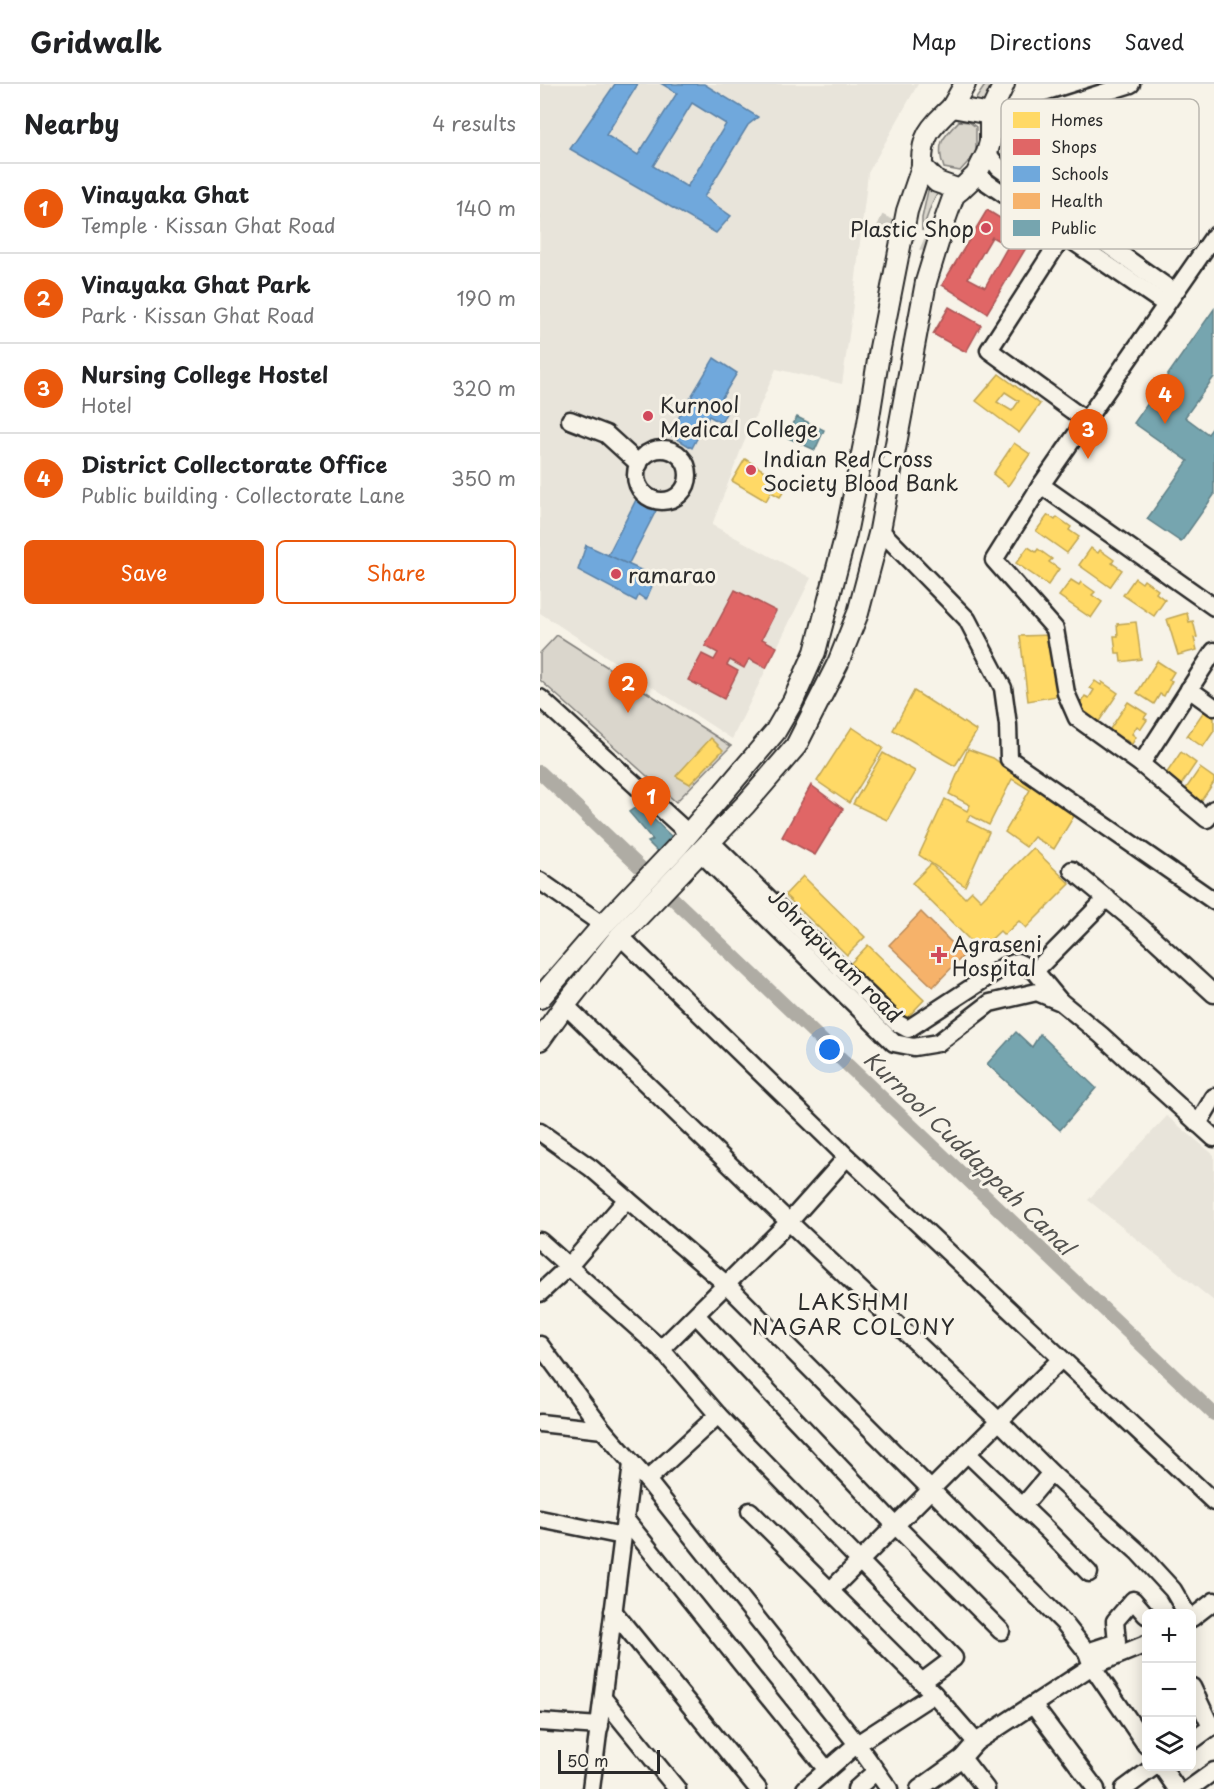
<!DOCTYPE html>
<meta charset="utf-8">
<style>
body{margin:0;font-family:"Playpen Sans",sans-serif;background:#f6f6f6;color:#202124}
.controls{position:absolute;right:18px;bottom:18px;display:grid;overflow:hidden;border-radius:9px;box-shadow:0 3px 15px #0003}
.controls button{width:54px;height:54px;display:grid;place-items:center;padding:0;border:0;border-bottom:2px solid #e0e0e0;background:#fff;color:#202124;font:30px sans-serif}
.scale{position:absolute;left:18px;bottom:15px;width:102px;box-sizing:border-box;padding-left:6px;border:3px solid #2b2b2b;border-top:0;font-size:16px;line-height:21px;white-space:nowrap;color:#2b2b2b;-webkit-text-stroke:4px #f7f3e8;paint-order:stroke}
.you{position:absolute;left:290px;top:966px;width:21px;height:21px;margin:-15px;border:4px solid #fff;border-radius:50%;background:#1a73e8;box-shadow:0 0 0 9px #1a73e833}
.badge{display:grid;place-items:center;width:39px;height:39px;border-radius:50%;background:#ea580c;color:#fff;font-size:20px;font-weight:700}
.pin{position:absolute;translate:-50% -50px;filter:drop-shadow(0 2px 3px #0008)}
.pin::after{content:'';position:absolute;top:32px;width:21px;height:18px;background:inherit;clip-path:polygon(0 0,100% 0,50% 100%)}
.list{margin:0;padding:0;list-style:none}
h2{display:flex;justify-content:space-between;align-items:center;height:78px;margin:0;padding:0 24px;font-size:26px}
h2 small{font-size:20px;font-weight:400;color:#757577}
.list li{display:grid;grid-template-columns:39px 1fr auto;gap:18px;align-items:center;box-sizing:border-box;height:90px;padding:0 24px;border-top:2px solid #e0e0e0}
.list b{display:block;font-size:22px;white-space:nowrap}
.list p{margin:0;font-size:20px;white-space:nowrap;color:#757577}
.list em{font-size:20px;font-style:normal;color:#757577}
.actions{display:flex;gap:12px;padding:18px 24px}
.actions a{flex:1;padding:14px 0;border:2px solid #ea580c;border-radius:9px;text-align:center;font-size:21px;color:#ea580c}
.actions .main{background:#ea580c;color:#fff}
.icon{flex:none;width:33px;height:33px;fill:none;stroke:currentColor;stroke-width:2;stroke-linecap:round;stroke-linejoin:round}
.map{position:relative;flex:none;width:674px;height:1705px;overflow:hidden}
header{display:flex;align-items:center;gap:36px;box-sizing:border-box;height:84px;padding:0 30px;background:#fff;border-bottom:2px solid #e0e0e0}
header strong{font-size:28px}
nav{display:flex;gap:33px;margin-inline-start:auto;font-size:21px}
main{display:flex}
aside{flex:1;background:#fff}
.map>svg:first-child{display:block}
</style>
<header>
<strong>Gridwalk</strong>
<nav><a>Map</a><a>Directions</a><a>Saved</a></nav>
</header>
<main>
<aside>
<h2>Nearby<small>4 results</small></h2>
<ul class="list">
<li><span class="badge">1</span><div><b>Vinayaka Ghat</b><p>Temple · Kissan Ghat Road</p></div><em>140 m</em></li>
<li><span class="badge">2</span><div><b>Vinayaka Ghat Park</b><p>Park · Kissan Ghat Road</p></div><em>190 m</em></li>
<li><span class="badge">3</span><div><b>Nursing College Hostel</b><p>Hotel</p></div><em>320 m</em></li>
<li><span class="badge">4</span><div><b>District Collectorate Office</b><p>Public building · Collectorate Lane</p></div><em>350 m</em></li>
</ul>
<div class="actions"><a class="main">Save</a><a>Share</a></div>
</aside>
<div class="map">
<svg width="674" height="1705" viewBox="0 0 674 1705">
<rect width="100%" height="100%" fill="#f7f3e8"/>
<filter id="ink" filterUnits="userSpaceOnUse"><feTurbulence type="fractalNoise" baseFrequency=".0167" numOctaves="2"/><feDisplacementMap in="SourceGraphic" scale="12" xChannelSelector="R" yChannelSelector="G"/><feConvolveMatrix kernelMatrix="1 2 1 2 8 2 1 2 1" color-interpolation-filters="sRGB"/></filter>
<g filter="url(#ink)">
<g fill="#e8e4da">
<path d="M 0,0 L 378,0 L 328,89 L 311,237 L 302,300 L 236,285 L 202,363 L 172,441 L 271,494 L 192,655 L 0,529 Z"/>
<path d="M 627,1032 L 674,1071 L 674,1217 L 548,1116 Z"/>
</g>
<g fill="#dad6cc" stroke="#82807c" stroke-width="1.5">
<path d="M 446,0 L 452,0 L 447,24 L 433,19 Z"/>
<path d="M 419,37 L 429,38 L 436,43 L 436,69 L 420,87 L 404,84 C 395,60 403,53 419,37 Z"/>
<path d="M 389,102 L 394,107 L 399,106 L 391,122 L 382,147 L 382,134 Z"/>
<path d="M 17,551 L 191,662 L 136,718 L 0,596 L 0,569 Z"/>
</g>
<g fill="#ffd966" stroke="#bfa554" stroke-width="1.5" fill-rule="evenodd">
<path d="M 459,290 L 500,320 L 479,349 L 436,317 ZM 465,308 L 479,317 L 472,327 L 457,318 Z"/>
<path d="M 474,359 L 490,370 L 468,402 L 453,390 Z"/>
<path d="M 205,375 L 242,398 L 238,403 L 244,407 L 240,413 L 231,408 L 226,417 L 192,397 Z"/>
<path d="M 508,431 L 515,436 L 517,433 L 531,443 L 529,446 L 539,453 L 527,469 L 496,447 Z"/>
<path d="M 488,463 L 496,468 L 498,465 L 512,475 L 509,478 L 519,485 L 508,501 L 476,479 Z"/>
<path d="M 551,464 L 558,469 L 560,466 L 574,476 L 572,479 L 582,486 L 570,503 L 539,481 Z"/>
<path d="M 595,494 L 602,499 L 604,496 L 618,506 L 616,509 L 625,516 L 614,532 L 583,511 Z"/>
<path d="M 531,496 L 539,501 L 541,498 L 555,508 L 552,511 L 562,518 L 551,534 L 519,512 Z"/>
<path d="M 647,529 L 649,538 L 653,537 L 657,553 L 654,554 L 657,566 L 638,571 L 627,535 Z"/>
<path d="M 596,538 L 601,575 L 581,578 L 580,569 L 576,569 L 574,552 L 578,552 L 577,540 Z"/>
<path d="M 511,551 L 517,612 L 488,617 L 480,552 Z"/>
<path d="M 617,577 L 634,588 L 629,596 L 632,597 L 624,612 L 620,610 L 614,620 L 597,609 Z"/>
<path d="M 555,597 L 561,601 L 562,598 L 578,609 L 558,639 L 539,626 L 542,622 L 540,620 L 545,612 L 549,614 L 554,606 L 550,604 Z"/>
<path d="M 374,607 L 437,647 L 415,682 L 353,646 Z"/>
<path d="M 588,618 L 607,630 L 604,634 L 607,636 L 601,645 L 597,642 L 592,650 L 596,653 L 592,660 L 586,656 L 584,658 L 568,648 Z"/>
<path d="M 664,627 L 674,634 L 674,647 L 663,663 L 647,652 Z"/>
<path d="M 312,643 L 343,664 L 309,719 L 277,697 Z"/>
<path d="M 171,654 L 183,666 L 150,700 L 136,692 Z"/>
<path d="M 428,665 L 453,674 L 534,732 L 514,765 L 494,753 L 486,763 L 465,748 L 490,706 L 472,695 L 449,741 L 430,731 L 427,737 L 449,748 L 425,802 L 379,771 L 405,715 L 427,727 L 430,721 L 409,710 Z"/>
<path d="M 641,668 L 656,679 L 639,704 L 624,693 Z"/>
<path d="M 343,669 L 375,687 L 347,736 L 313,720 Z"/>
<path d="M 660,684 L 674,694 L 674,698 L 659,720 L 643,709 Z"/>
<path d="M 493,764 L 530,800 L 486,844 L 479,837 L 464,851 L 460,847 L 440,866 L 372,799 L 391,780 L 425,814 L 432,807 L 441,816 Z"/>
<path d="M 263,792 L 325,853 L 307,871 L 245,811 Z"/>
<path d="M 328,861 L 384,916 L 366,935 L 310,880 Z"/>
</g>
<g fill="#e06666" stroke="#aa5454" stroke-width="1.5" fill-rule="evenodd">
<path d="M 447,126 L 492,154 L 447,229 L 402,201 ZM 452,153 L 468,162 L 445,203 L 428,194 Z"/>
<path d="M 409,223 L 441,241 L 426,268 L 393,250 Z"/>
<path d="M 195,506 L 236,527 L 222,555 L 237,563 L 226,584 L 209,575 L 204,584 L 190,576 L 187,581 L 198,587 L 184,615 L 148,596 L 162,570 L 174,576 L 178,569 L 165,562 Z"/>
<path d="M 271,701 L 303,725 L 275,771 L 242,753 Z"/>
</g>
<g fill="#6fa8dc" stroke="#5b82a7" stroke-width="1.5" fill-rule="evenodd">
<path d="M 75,0 L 98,0 L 66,51 L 98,71 L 137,9 L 122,0 L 164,0 L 218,33 L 208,41 L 164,113 L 191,132 L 176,149 L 30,65 ZM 152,19 L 186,40 L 147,103 L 113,82 Z"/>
<path d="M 174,274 L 197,289 L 178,320 L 188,325 L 181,339 L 169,332 L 152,364 L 129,350 Z"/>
<path d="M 101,406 L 113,416 L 121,417 L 88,481 L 68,471 Z"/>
<path d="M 46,461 L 116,493 L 106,516 L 99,511 L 96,517 L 38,486 Z"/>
</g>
<path fill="#f6b26b" stroke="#b98a58" stroke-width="1.5" d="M 381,828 L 424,871 L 393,903 L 349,861 Z"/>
<g fill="#76a5af" stroke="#608087" stroke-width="1.5">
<path d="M 674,225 L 674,293 L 645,333 L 668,350 L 674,342 L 674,411 L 641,458 L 607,435 L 648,377 L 594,339 Z"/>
<path d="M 257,333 L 284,346 L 275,366 L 246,353 Z"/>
<path d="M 99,721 L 134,755 L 120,770 L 108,758 L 113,756 L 89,728 Z"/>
<path d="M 476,948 L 492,963 L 500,950 L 556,1004 L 520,1046 L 447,980 Z"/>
</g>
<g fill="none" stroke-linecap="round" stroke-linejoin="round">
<path stroke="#afaca4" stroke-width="14" d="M 0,688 L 674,1330"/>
<path stroke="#cecbc2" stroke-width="16" stroke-dasharray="16 8" stroke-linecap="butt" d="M 339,138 L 406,169"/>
<g stroke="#2b2b2b" stroke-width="21">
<g id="minor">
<path d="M 451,44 L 591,0"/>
<path d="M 447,69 L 459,84 L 634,208"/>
<path d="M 436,91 L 625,220"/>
<path d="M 533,136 L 449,266 L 545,336"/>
<path d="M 674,152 L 501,401 L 674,523"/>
<path d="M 30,336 L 66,350 L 99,380"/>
<circle cx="122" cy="391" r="26"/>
<path d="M 501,401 L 454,476 L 515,545 L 526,609 L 537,634 L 601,680 L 667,735 L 674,725"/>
<path d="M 340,446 L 427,535 L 463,604 L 468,641 L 469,675 L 674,817"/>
<path d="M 649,605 L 674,623"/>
<path d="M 0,614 L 149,750"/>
<path d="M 601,680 L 674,567"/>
<path d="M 171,758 L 357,939 L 368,945 L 463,883 L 477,878 L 495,887 L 519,916"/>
<path d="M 161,769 L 354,959 L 374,963 L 398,959 L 450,919 L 497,908 L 521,918 L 561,951 L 674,1054"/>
<path d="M 532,786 L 601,843 L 674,910"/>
<path d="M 0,797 L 63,841"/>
<path d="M 80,852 L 307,1073 L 674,1418"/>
<path d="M 495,887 L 567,814"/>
<path d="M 25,921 L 249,1138 L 459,1337 L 511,1389 L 598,1468 L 633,1506 L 647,1530"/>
<path d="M 658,1040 L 674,1013"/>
<path d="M 0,1048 L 51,1084 L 187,1201 L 524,1539 L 547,1568 L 552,1582 L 606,1661"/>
<path d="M 0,1157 L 121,1265 L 178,1331 L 414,1574 L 382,1598"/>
<path d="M 0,1209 L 29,1182 L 87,1115"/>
<path d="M 156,1231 L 356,1442 L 461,1547"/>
<path d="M 0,1261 L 63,1346 L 107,1396 L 317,1660 L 349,1705"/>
<path d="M 121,1265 L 249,1138 L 307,1073"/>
<path d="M 0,1339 L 63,1346"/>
<path d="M 427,1369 L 507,1446 L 549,1489"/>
<path d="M 107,1396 L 178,1331"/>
<path d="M 483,1422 L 511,1389"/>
<path d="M 210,1427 L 394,1610 L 436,1658"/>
<path d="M 0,1435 L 83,1452"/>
<path d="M 85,1435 L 287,1686"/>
<path d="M 290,1507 L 521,1275"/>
<path d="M 73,1527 L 218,1705"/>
<path d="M 652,1534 L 674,1517"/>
<path d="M 547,1568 L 577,1558 L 575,1537 L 593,1516 L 606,1531"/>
<path d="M 652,1603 L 671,1643"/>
<path d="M 63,1614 L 137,1705"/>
<path d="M 493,1621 L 556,1705"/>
<path d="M 0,1638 L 60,1642"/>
<path d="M 652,1657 L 674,1641"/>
<path d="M 422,1674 L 446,1705"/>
<path d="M 621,1682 L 637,1705"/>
<path d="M 51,1705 L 92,1380"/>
<path d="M 265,1705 L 317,1660 L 394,1610"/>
<path d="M 316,1705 L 335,1688"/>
<path d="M 379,1705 L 422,1674 L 436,1658 L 552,1582 L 606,1560"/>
<path d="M 584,1705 L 615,1682"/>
<path d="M 649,1705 L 674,1687"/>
</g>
</g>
<g stroke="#2b2b2b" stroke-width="24">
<g id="major">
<path d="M 412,23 L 425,0"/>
<path d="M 450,30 L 412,23 C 390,44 381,52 382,83 L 397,98 L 420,106 L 436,91 L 447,69 L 450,58 L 450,30 L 464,0"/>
<path d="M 0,914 L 63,841 L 139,761 L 235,648 L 253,617 L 275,568 L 306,450 L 327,345 L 340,264 L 367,127 L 382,83"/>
<path d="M 0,956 L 25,921 L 80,852 L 206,720 L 256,662 L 298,579 L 318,529 L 340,446 L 386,198 L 405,136 L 414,111 L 420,106"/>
</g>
</g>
<use href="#minor" stroke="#f7f3e8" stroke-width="16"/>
<use href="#major" stroke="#f7f3e8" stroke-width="20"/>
</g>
</g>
<g fill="#d1495b" stroke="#f7f3e8" stroke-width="2">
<circle cx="446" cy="144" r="6"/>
<circle cx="108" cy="332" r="6"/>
<circle cx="211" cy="386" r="6"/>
<circle cx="76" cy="490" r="6"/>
<path d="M396 862h6v6h6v6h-6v6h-6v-6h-6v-6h6z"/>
</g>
<g text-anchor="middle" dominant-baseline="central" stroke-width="6" stroke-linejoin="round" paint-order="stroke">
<g font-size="21" fill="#2b2b2b" stroke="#f7f3e8" text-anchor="start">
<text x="434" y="144" text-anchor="end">Plastic Shop</text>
<text x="120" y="320">Kurnool<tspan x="120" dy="24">Medical College</tspan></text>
<text x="223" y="374">Indian Red Cross<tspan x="223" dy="24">Society Blood Bank</tspan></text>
<text x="88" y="490">ramarao</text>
<text x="412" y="859">Agraseni<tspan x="412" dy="24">Hospital</tspan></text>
</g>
<g font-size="21" fill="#2b2b2b" stroke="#f7f3e8">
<text transform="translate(296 871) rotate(45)">Johrapuram road</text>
</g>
<g font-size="22" font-style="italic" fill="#53524f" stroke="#f7f3e8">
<text transform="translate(430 1068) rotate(44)">Kurnool Cuddappah Canal</text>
</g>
<g font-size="22" letter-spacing="1.5" fill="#2b2b2b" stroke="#f7f3e8">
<text x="314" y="1216">LAKSHMI<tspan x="314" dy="25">NAGAR COLONY</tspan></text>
</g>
</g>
<rect x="461" y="15" width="198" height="150" rx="9" fill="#f7f3e8" stroke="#bab7af" stroke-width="1.5"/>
<rect x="473" y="28" width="27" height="16" fill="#ffd966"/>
<rect x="473" y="55" width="27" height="16" fill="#e06666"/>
<rect x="473" y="82" width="27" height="16" fill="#6fa8dc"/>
<rect x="473" y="109" width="27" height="16" fill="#f6b26b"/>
<rect x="473" y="136" width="27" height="16" fill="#76a5af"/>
<g font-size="16" fill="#2b2b2b">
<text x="511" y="42">Homes</text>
<text x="511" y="69">Shops</text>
<text x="511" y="96">Schools</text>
<text x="511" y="123">Health</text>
<text x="511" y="150">Public</text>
</g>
</svg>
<div class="controls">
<button>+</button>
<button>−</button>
<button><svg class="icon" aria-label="layers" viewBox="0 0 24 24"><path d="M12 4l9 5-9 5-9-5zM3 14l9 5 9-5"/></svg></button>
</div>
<div class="scale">50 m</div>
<div class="you"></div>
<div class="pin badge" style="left:111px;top:742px">1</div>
<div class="pin badge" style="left:88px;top:629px">2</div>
<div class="pin badge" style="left:548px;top:375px">3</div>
<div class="pin badge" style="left:625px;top:340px">4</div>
</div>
</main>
